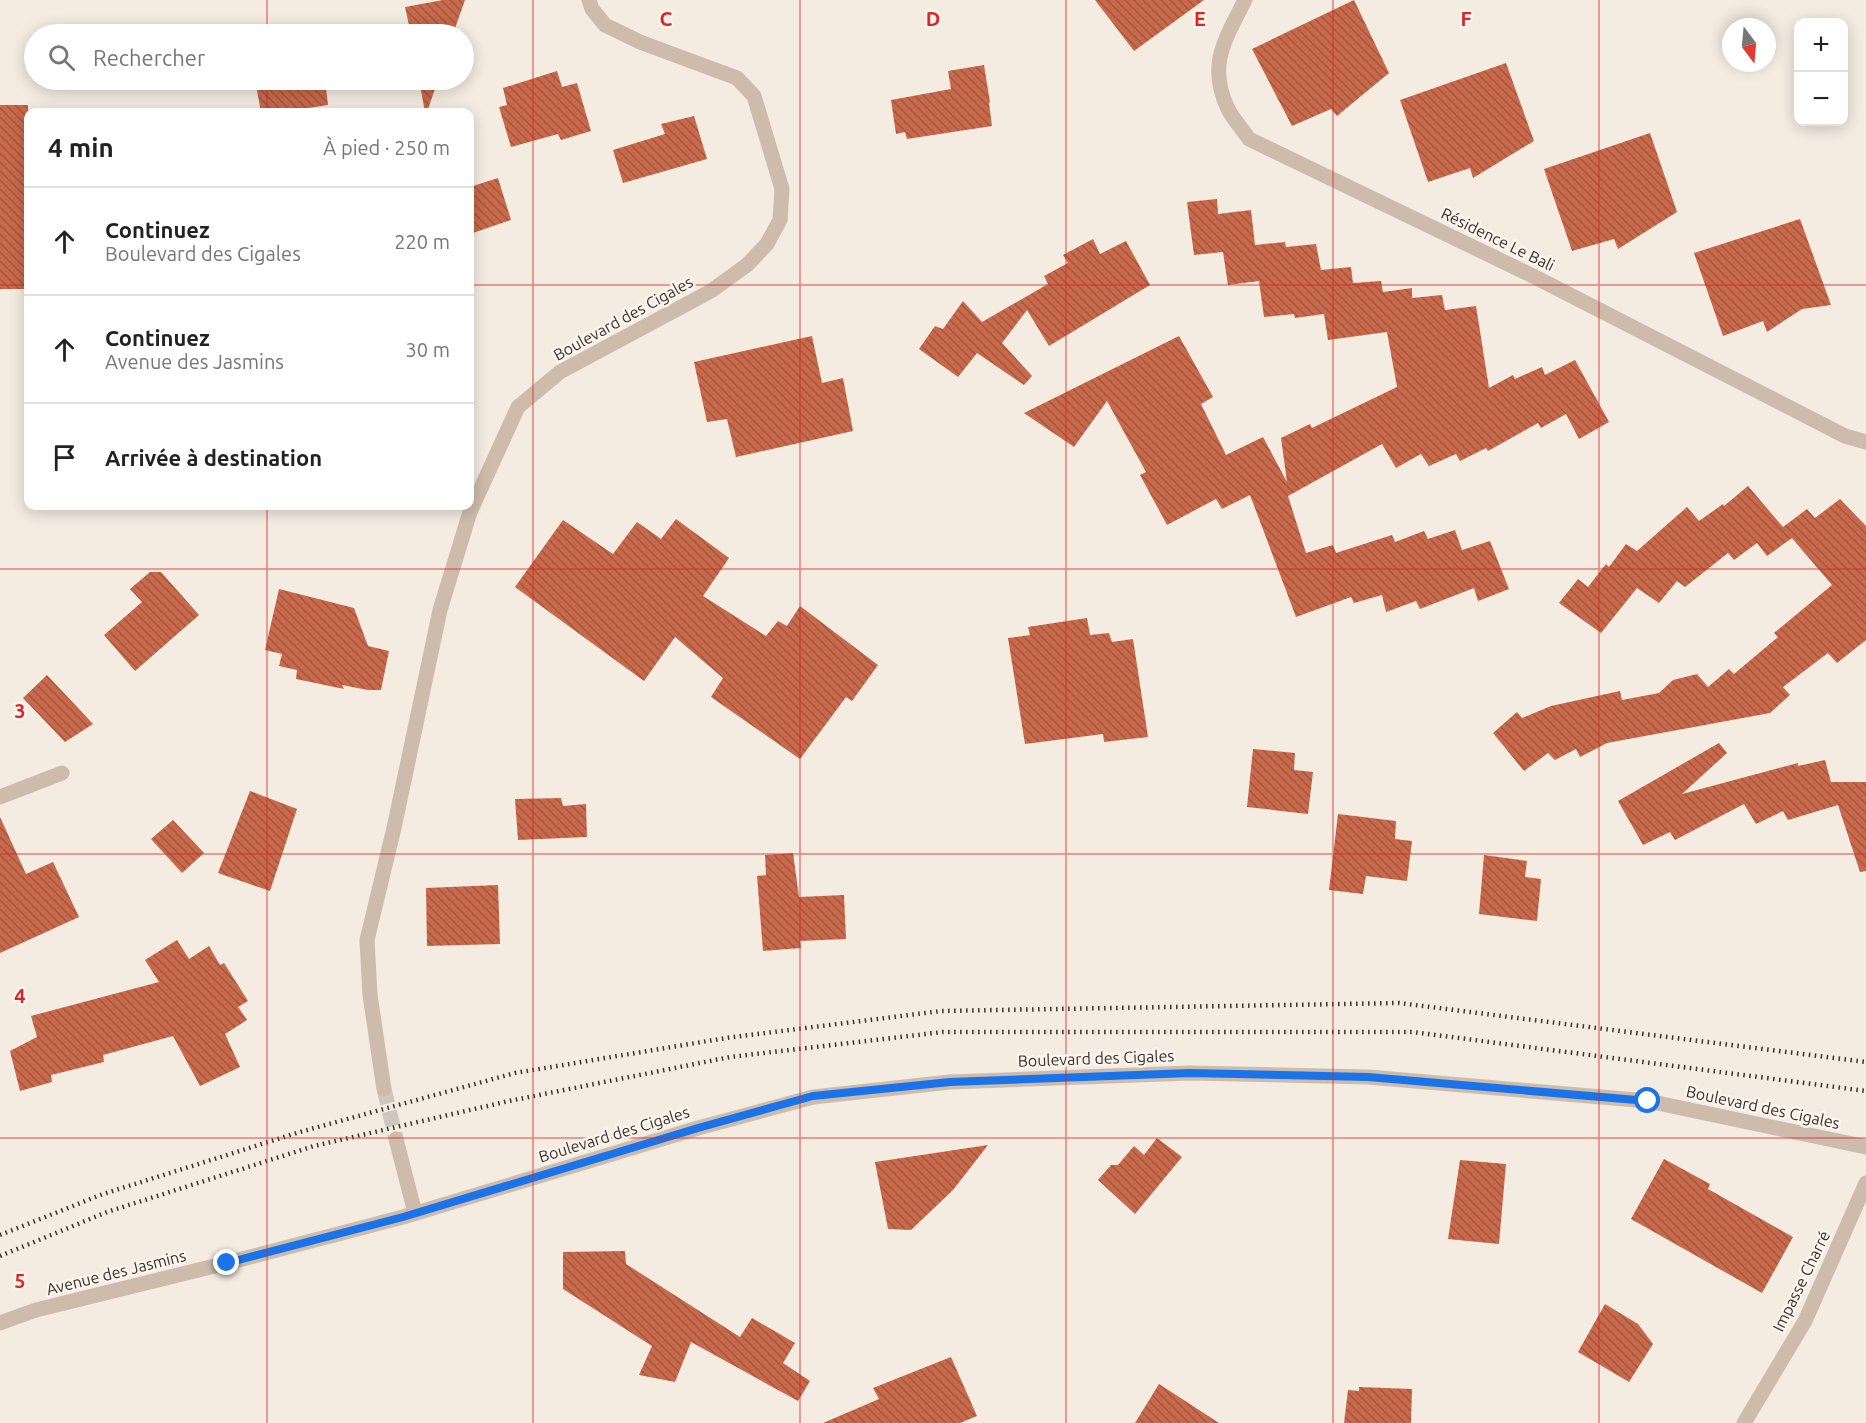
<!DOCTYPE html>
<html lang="fr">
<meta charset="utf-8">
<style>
body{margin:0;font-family:Ubuntu,sans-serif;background:#f6f6f6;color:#222}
.controls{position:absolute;right:18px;top:18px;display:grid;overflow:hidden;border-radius:12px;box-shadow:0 3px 15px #0003}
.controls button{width:54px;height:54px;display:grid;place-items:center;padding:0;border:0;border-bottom:2px solid #e0e0e0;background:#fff;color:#222;font:30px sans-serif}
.compass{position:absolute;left:1722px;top:18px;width:54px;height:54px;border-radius:50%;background:#fff;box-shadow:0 3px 15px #0003;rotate:164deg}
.stop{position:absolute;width:18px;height:18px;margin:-14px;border:4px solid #1a73e8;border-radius:50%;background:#fff}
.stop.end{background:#1a73e8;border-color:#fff;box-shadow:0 2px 6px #0008}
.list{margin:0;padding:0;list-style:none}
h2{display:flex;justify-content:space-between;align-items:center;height:78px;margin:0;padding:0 24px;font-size:26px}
h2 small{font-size:20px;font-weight:400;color:#767676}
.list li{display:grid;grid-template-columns:39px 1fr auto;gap:18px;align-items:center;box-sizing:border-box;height:108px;padding:0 24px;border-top:2px solid #e0e0e0}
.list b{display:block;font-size:22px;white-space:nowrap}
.list p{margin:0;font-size:20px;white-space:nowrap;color:#767676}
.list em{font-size:20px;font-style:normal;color:#767676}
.icon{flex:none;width:33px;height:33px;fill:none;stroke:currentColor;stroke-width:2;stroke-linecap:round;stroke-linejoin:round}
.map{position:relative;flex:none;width:1866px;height:1423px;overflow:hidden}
.search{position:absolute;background:#fff;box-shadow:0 3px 15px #0003;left:24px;top:24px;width:450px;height:66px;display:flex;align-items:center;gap:15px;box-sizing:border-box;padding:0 21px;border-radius:33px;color:#767676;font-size:22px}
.panel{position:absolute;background:#fff;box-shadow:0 3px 15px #0003;left:24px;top:108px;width:450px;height:402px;border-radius:12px}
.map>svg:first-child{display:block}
</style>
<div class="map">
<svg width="1866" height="1423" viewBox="0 0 1866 1423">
<defs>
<pattern id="building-back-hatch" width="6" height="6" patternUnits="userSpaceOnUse" patternTransform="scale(1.5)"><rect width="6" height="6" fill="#c8694b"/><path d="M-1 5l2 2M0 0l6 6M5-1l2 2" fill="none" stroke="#a4573f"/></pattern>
</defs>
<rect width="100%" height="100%" fill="#f4ebe1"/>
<g fill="url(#building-back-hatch)">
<path d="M 443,0 L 465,0 L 453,34 L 411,34 L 405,7 Z"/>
<path d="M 1095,0 L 1204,0 L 1134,51 Z"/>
<path d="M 1354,0 L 1389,73 L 1337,116 L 1331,109 L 1292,126 L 1252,49 Z"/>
<path d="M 1506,63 L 1534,141 L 1473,178 L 1470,168 L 1428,182 L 1400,100 Z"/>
<path d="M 984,65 L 990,102 L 989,103 L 992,126 L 907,139 L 905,132 L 896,134 L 891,100 L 951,89 L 948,71 Z"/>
<path d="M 557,71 L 562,87 L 577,83 L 591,131 L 561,140 L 558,134 L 511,147 L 499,107 L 507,105 L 503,88 Z"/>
<path d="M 255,80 L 325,80 L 328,105 L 282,112 L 261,112 Z"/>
<path d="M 419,80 L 438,80 L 427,112 L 425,112 Z"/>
<rect x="0" y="105" width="28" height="184"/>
<path d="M 694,116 L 707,159 L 623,183 L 613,150 L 665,134 L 661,124 Z"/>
<path d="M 1650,133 L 1677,212 L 1618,249 L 1614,239 L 1572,251 L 1544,169 Z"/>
<path d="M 498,178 L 511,220 L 470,234 L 470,187 Z"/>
<path d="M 1217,199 L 1218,214 L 1251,210 L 1255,245 L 1285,242 L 1286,247 L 1316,244 L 1321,270 L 1351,267 L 1353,283 L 1381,281 L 1383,292 L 1412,288 L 1412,298 L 1442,295 L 1445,310 L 1476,306 L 1489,388 L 1513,375 L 1515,379 L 1542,367 L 1545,375 L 1575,360 L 1609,422 L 1579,439 L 1566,414 L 1541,428 L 1538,423 L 1488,451 L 1486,448 L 1460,461 L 1456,454 L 1429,466 L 1421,454 L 1396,468 L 1382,444 L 1288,496 L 1306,553 L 1333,545 L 1336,553 L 1392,535 L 1395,542 L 1424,531 L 1428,539 L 1455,530 L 1462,550 L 1490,541 L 1509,589 L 1478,601 L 1474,588 L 1420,609 L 1416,601 L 1386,612 L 1382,595 L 1354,603 L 1351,597 L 1296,617 L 1250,495 L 1222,509 L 1216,499 L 1167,525 L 1140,475 L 1146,472 L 1107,401 L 1074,447 L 1024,413 L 1179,336 L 1213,397 L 1201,404 L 1226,455 L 1263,437 L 1287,482 L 1281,438 L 1310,424 L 1312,428 L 1397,387 L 1387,332 L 1328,340 L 1324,314 L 1295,318 L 1294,314 L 1264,317 L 1259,281 L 1228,285 L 1223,252 L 1194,255 L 1187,202 Z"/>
<path d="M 1800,219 L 1831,305 L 1802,309 L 1767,332 L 1763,321 L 1723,336 L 1694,253 Z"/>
<path d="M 1093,239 L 1100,254 L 1126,241 L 1150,285 L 1049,346 L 1027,310 L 1002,343 L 1032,376 L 1024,385 L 977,353 L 958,377 L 919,349 L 935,326 L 943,329 L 963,301 L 982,322 L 1048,284 L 1044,276 L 1068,263 L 1063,255 Z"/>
<path d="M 812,336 L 822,383 L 843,378 L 853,431 L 736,457 L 727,419 L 707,422 L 694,362 Z"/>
<path d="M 1748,486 L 1783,527 L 1807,509 L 1815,518 L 1840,499 L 1866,526 L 1866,640 L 1837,663 L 1828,653 L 1783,687 L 1790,695 L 1770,713 L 1607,743 L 1580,757 L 1576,749 L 1555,760 L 1548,753 L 1524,771 L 1493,733 L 1517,712 L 1522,718 L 1551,706 L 1620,691 L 1622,700 L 1659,693 L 1673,680 L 1697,674 L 1708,687 L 1729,669 L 1734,674 L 1778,637 L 1774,633 L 1832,585 L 1785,530 L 1792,538 L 1767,556 L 1757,543 L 1734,560 L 1728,553 L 1685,587 L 1677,581 L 1659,603 L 1637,588 L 1601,633 L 1559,603 L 1578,579 L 1588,587 L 1606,564 L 1609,567 L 1626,544 L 1637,551 L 1687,507 L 1699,521 L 1723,504 L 1724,506 Z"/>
<path d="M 676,519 L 729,558 L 703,596 L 766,636 L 778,621 L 787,626 L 800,606 L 878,665 L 852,701 L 846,697 L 800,759 L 711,697 L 723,678 L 675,637 L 644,681 L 515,587 L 563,520 L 613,554 L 637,522 L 661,539 Z"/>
<path d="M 150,572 L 161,572 L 199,615 L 135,671 L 104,635 L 142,602 L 130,589 Z"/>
<path d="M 279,589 L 354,608 L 368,646 L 389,651 L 381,690 L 368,690 L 342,685 L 344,689 L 296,679 L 297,670 L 279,666 L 282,654 L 265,650 Z"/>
<path d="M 1087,618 L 1090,635 L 1109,633 L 1112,642 L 1133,639 L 1148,737 L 1104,742 L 1103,734 L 1025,744 L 1008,638 L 1030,635 L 1028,627 Z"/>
<path d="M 47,675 L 93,724 L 65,742 L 23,698 Z"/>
<path d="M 1719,743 L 1727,753 L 1682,794 L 1798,763 L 1798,766 L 1825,760 L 1831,782 L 1866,782 L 1866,871 L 1860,872 L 1838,805 L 1788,820 L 1783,811 L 1756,824 L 1744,804 L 1675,840 L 1670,832 L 1643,845 L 1618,801 Z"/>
<path d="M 1253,749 L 1295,753 L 1294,770 L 1313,772 L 1308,814 L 1247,807 Z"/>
<path d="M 250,791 L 297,809 L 270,891 L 218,873 Z"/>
<path d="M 561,798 L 563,806 L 586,804 L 587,837 L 518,840 L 515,799 Z"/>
<path d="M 1338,814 L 1396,821 L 1395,839 L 1412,841 L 1407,881 L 1366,876 L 1363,894 L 1329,890 Z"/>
<path d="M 0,817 L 26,874 L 53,862 L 79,917 L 0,953 Z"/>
<path d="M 173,820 L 204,853 L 182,873 L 151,839 Z"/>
<path d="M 793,853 L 799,897 L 844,895 L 846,939 L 800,941 L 801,948 L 763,951 L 757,876 L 766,875 L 765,855 Z"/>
<path d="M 1484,855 L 1527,861 L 1525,877 L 1541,879 L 1537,921 L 1479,914 Z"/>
<path d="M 498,885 L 500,944 L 427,946 L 426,888 Z"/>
<path d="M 177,940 L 189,959 L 209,946 L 220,965 L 224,963 L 248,1001 L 238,1007 L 247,1020 L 225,1034 L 240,1067 L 200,1086 L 173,1036 L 103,1055 L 104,1062 L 51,1075 L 52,1082 L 20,1091 L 10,1051 L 37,1037 L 31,1016 L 159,982 L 145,960 Z"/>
<path d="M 1157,1138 L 1182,1157 L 1135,1214 L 1098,1180 L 1111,1165 L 1118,1165 L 1134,1146 L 1144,1155 Z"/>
<path d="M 988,1145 L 953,1190 L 911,1230 L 888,1229 L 875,1162 Z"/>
<path d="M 1664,1159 L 1710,1184 L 1708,1189 L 1793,1237 L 1762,1293 L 1631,1219 Z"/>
<path d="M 1460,1160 L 1506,1164 L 1499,1244 L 1448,1239 Z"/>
<path d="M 625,1251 L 626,1264 L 740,1337 L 752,1318 L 795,1343 L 783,1363 L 810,1381 L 798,1401 L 691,1342 L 675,1382 L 639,1375 L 652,1346 L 563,1289 L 563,1252 Z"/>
<path d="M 1605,1304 L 1638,1324 L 1653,1344 L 1629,1382 L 1578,1352 Z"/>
<path d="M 951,1357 L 977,1416 L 960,1423 L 823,1423 L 879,1399 L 873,1388 Z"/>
<path d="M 1159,1384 L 1176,1395 L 1219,1423 L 1135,1423 Z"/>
<path d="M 1359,1387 L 1412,1389 L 1411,1423 L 1344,1423 L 1348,1390 L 1359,1391 Z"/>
</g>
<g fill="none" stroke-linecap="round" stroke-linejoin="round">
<path stroke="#cfc6bd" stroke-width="15" stroke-dasharray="15 8" stroke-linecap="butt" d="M 384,1089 L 396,1139"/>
<g stroke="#cdbbac" stroke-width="15">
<path d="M 1245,0 C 1225,40 1207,65 1228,109 C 1233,119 1243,130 1249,139 L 1533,276 L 1845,436 L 1866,442"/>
<path d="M 0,797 L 62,773"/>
<path d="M 384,1089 L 370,995 L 367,940 L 394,828 L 440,610 L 470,512 L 518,407 L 560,372 L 711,291 L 747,265 L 767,244 L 780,220 L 782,189 L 754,96 L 737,78 L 640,42 L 605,25 L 592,9 L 589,0"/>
<path d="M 396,1139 L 415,1213"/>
<path d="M 0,1323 L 36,1310 L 227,1263 L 403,1217 L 698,1128 L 813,1097 L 950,1082 L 1190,1073 L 1368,1077 L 1648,1101 L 1866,1147"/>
<path d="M 1744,1423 L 1805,1321 L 1866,1183"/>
</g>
<g stroke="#3b302b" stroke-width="4.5" stroke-dasharray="1.5 4.5" stroke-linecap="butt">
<path d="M 0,1235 L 103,1194 L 300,1132 L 515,1073 L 726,1038 L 941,1011 L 1399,1003 L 1866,1062"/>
<path d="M 0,1256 L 107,1212 L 314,1146 L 509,1101 L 730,1057 L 943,1032 L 1413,1032 L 1866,1091"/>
</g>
</g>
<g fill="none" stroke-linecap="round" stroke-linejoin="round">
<path stroke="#1a73e8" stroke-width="8" d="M 227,1263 L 403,1217 L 698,1128 L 813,1096 L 950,1082 L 1190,1073 L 1368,1077 L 1648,1101"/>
</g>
<path fill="none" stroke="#d62828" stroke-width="1.5" stroke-opacity="0.55" d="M 267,0 L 267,34M 533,0 L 533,1423M 800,0 L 800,1423M 1066,0 L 1066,1423M 1333,0 L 1333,1423M 1599,0 L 1599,1423M 267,80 L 267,112M 0,285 L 28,285M 470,285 L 1866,285M 267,506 L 267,1423M 0,569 L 1866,569M 0,854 L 1866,854M 0,1138 L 1866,1138"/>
<g text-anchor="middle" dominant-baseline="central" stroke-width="5" stroke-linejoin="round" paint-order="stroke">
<g font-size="16" fill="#3b302b" stroke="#fbf5ee">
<text transform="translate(1498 239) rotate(26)">Résidence Le Bali</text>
<text transform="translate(623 318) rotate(-29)">Boulevard des Cigales</text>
<text transform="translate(1096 1058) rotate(-2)">Boulevard des Cigales</text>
<text transform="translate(1763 1107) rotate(12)">Boulevard des Cigales</text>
<text transform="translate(614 1134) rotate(-17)">Boulevard des Cigales</text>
<text transform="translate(116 1272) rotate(-14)">Avenue des Jasmins</text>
<text transform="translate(1801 1281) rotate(-64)">Impasse Charré</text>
</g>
</g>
<g font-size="20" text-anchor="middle" font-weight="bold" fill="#d62828" stroke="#fbf5ee" stroke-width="5" stroke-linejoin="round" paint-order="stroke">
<text x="666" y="26">C</text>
<text x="933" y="26">D</text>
<text x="1200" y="26">E</text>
<text x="1466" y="26">F</text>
<text x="20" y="718">3</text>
<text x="20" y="1003">4</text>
<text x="20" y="1288">5</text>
</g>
</svg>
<div class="controls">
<button>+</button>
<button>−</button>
</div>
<svg class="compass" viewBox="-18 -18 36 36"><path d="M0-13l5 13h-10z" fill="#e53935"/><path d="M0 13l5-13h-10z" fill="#767676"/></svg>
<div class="stop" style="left:1648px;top:1101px"></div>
<div class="stop end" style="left:227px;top:1263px"></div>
<div class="search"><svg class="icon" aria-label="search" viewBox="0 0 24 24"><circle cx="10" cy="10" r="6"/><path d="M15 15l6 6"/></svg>Rechercher</div>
<section class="panel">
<h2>4 min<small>À pied · 250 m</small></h2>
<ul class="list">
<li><svg class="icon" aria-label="ahead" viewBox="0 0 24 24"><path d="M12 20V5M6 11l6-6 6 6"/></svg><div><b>Continuez</b><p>Boulevard des Cigales</p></div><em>220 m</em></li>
<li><svg class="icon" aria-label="ahead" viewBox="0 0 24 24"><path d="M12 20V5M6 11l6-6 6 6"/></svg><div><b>Continuez</b><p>Avenue des Jasmins</p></div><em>30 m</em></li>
<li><svg class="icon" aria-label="arrive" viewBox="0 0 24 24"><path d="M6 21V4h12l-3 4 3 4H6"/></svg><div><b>Arrivée à destination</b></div></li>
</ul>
</section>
</div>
